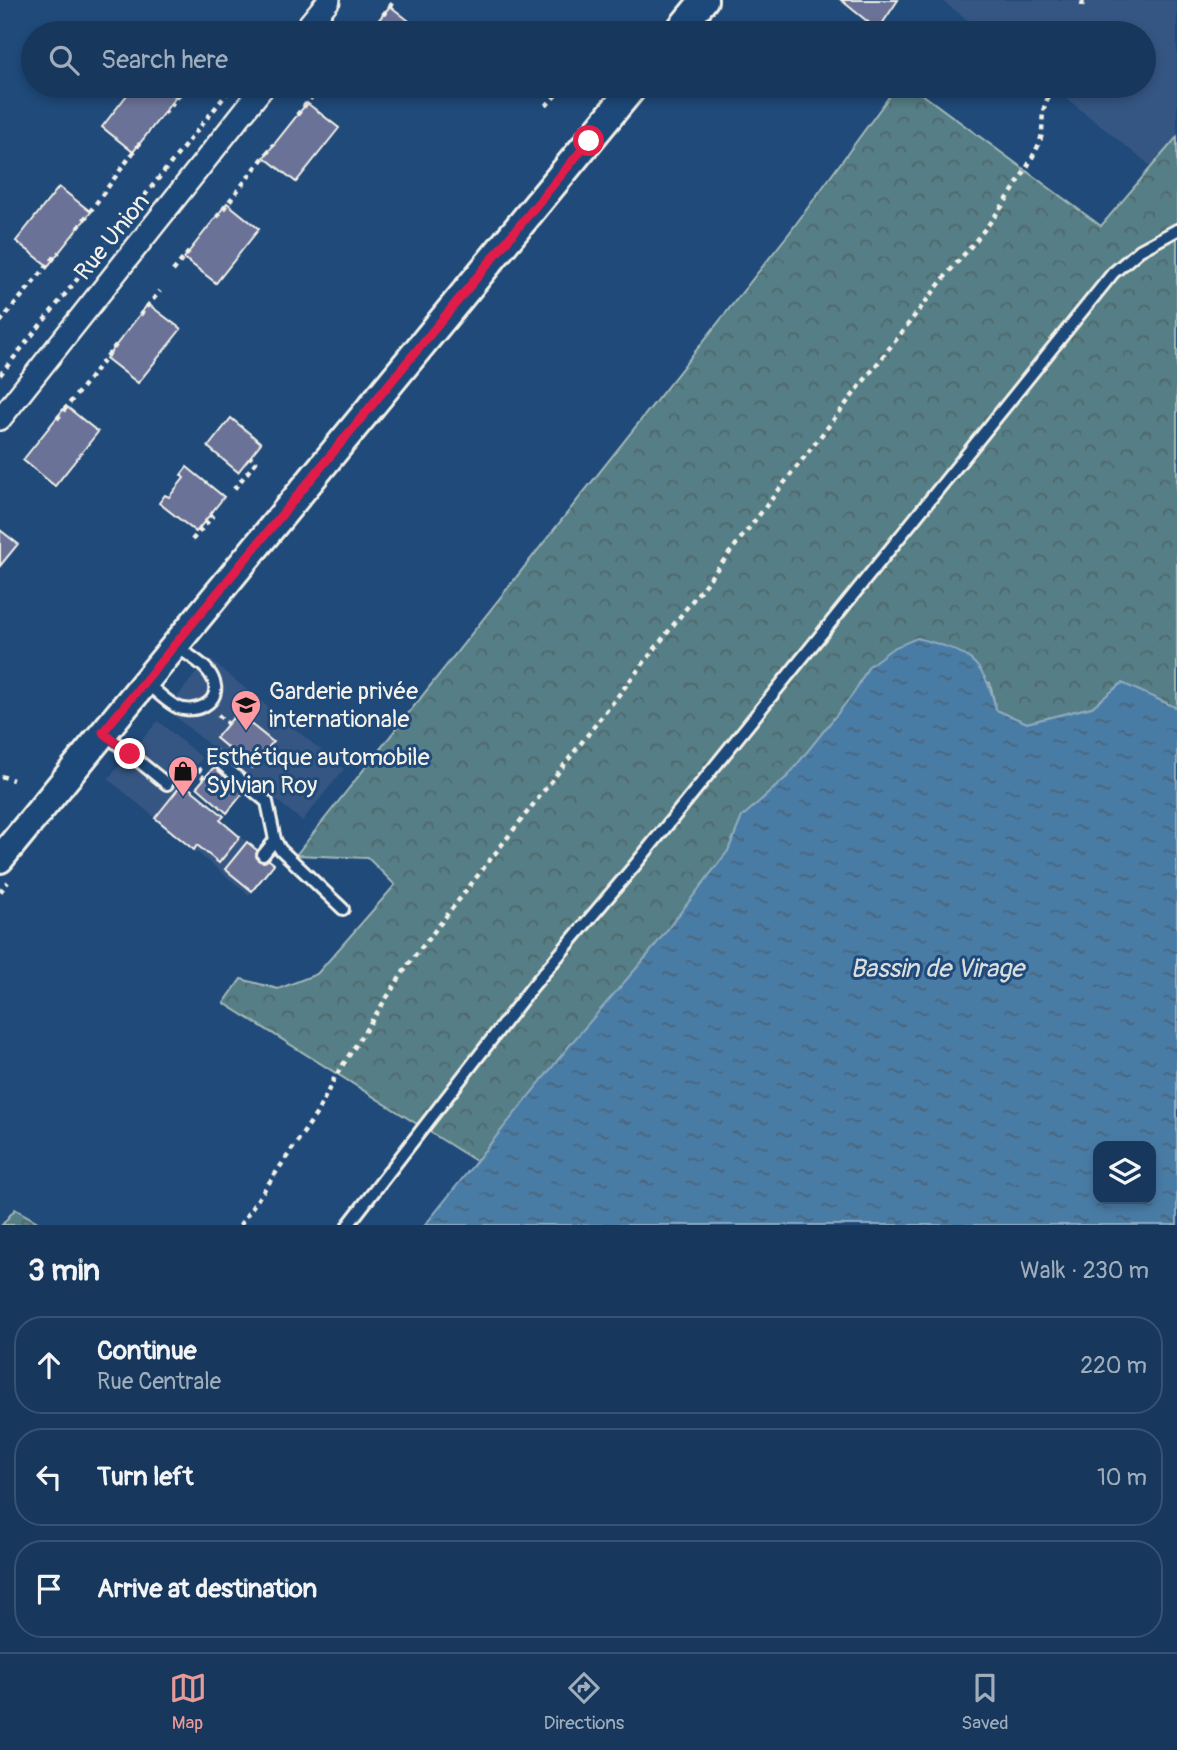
<!DOCTYPE html>
<meta charset="utf-8">
<style>
body{margin:0;font-family:Pangolin,sans-serif;background:#244365;color:#f1f3f6}
.controls{position:absolute;right:21px;bottom:21px;display:grid;overflow:hidden;border-radius:14px;box-shadow:0 4px 10px #0003}
.controls button{width:63px;height:63px;display:grid;place-items:center;padding:0;border:0;border-bottom:2px solid #365272;background:#17385c;color:#f1f3f6;font:35px sans-serif}
.stop{position:absolute;width:21px;height:21px;margin:-16px;border:5px solid #e11d48;border-radius:50%;background:#fff}
.stop.end{background:#e11d48;border-color:#fff;box-shadow:0 2px 7px #0008}
.list{margin:0;padding:0;list-style:none}
h2{display:flex;justify-content:space-between;align-items:center;height:91px;margin:0;padding:0 28px;font-size:30px}
h2 small{font-size:23px;font-weight:400;color:#9eacbb}
.list li{display:grid;grid-template-columns:46px 1fr auto;gap:21px;align-items:center;box-sizing:border-box;height:98px;margin:0 14px 14px;padding:0 14px;border:2px solid #365272;border-radius:28px}
.list b{display:block;font-size:26px;white-space:nowrap}
.list p{margin:0;font-size:23px;white-space:nowrap;color:#9eacbb}
.list em{font-size:23px;font-style:normal;color:#9eacbb}
.icon{flex:none;width:38px;height:38px;fill:none;stroke:currentColor;stroke-width:2;stroke-linecap:round;stroke-linejoin:round}
.map{position:relative;flex:none;width:1177px;height:1225px;overflow:hidden}
.search{position:absolute;background:#17385c;box-shadow:0 4px 10px #0003;left:21px;right:21px;top:21px;height:77px;display:flex;align-items:center;gap:18px;box-sizing:border-box;padding:0 24px;border-radius:38px;color:#9eacbb;font-size:26px}
.sheet{height:427px;background:#17385c}
nav{display:flex;justify-content:space-around;align-items:center;box-sizing:border-box;height:98px;border-top:2px solid #365272;background:#17385c;font-size:19px;color:#9eacbb}
nav a{display:grid;justify-items:center;gap:4px}
nav .on{color:#e69b98}
.map>svg:first-child{display:block}
</style>
<div class="map">
<svg width="1177" height="1225" viewBox="0 0 1177 1225">
<defs>
<pattern id="forest-crowns" width="20" height="18" patternUnits="userSpaceOnUse" patternTransform="scale(1.75)"><rect width="20" height="18" fill="#557e86"/><path d="M2 6a3 3 0 1 1 6 0M12 15a3 3 0 1 1 6 0" fill="none" stroke="#506669"/></pattern>
<pattern id="water-ripples" width="26" height="14" patternUnits="userSpaceOnUse" patternTransform="scale(1.75)"><rect width="26" height="14" fill="#487ba5"/><path d="M2 4q2-2 4 0t4 0M15 11q2-2 4 0t4 0" fill="none" stroke="#48647a"/></pattern>
</defs>
<rect width="100%" height="100%" fill="#1f4a7a"/>
<filter id="ink" filterUnits="userSpaceOnUse"><feTurbulence type="fractalNoise" baseFrequency=".0143" numOctaves="2"/><feDisplacementMap in="SourceGraphic" scale="14" xChannelSelector="R" yChannelSelector="G"/><feConvolveMatrix kernelMatrix="1 2 1 2 8 2 1 2 1" color-interpolation-filters="sRGB"/></filter>
<g filter="url(#ink)">
<g fill="#365683">
<path d="M 941,0 L 1177,0 L 1177,137 L 1152,167 L 1051,86 L 1144,86 L 1144,33 L 985,33 Z"/>
<path d="M 208,658 L 344,769 L 302,821 L 167,710 Z"/>
<path d="M 158,721 L 202,758 L 184,783 L 224,816 L 221,821 L 274,864 L 249,895 L 108,779 Z"/>
</g>
<g fill="url(#forest-crowns)" stroke="#a4b8b7" stroke-width="2">
<path d="M 897,86 L 911,86 L 1101,226 L 1177,137 L 1177,708 L 1122,684 L 1092,707 L 1027,723 L 996,710 L 990,683 L 869,666 L 854,693 L 788,776 L 742,817 L 728,851 L 647,956 L 476,1161 L 224,1003 L 241,979 L 278,989 L 317,974 L 395,885 L 368,858 L 296,855 L 790,232 Z"/>
<path d="M 15,1209 L 43,1225 L 2,1225 Z"/>
</g>
<path fill="url(#water-ripples)" stroke="#8daac0" stroke-width="2" fill-rule="evenodd" d="M 917,638 C 966,651 984,658 996,710 L 1027,723 L 1092,707 L 1122,683 L 1177,708 L 1177,1225 L 425,1225 L 574,1040 L 647,956 L 728,851 L 742,817 L 788,776 L 854,693 L 869,666 L 893,648 ZM 1098,1146 L 1151,1146 L 1151,1199 L 1098,1199 Z"/>
<g fill="#6a7298" stroke="#f4f1e8" stroke-width="2">
<path d="M 841,0 L 898,0 L 878,30 Z"/>
<path d="M 390,6 L 422,31 L 420,33 L 368,33 Z"/>
<path d="M 134,86 L 161,86 L 176,97 L 133,152 L 102,127 Z"/>
<path d="M 535,86 L 555,86 L 547,96 Z"/>
<path d="M 307,103 L 339,128 L 296,182 L 264,157 Z"/>
<path d="M 59,187 L 91,212 L 48,266 L 16,241 Z"/>
<path d="M 227,203 L 259,229 L 216,283 L 184,258 Z"/>
<path d="M 148,304 L 181,329 L 138,383 L 106,358 Z"/>
<path d="M 66,406 L 98,432 L 55,486 L 23,460 Z"/>
<path d="M 231,418 L 261,443 L 238,472 L 208,447 Z"/>
<path d="M 187,467 L 224,497 L 196,532 L 159,503 L 165,495 L 169,497 L 184,478 L 181,475 Z"/>
<path d="M 0,530 L 18,544 L 0,566 Z"/>
<path d="M 237,713 L 273,742 L 252,768 L 216,738 Z"/>
<path d="M 214,767 L 244,792 L 227,813 L 197,787 Z"/>
<path d="M 183,783 L 224,816 L 220,820 L 240,837 L 219,863 L 197,845 L 194,850 L 155,818 Z"/>
<path d="M 247,842 L 274,864 L 252,891 L 225,869 Z"/>
</g>
<g fill="none" stroke-linecap="round" stroke-linejoin="round">
<g stroke="#f4f1e8" stroke-width="16">
<g id="service">
<path d="M 144,681 C 154,689 164,700 175,706 C 193,716 224,703 213,679 C 207,665 188,655 176,646"/>
<path d="M 105,734 L 167,784"/>
<path d="M 212,756 L 267,802 L 275,840 L 280,849 L 343,909"/>
<path d="M 263,855 L 275,840"/>
<path d="M 348,1225 L 532,987 L 635,865 L 1113,273 L 1140,250 L 1177,230"/>
</g>
</g>
<g stroke="#f4f1e8" stroke-width="26">
<g id="minor">
<path d="M 302,33 L 329,0"/>
<path d="M 0,419 L 264,86"/>
</g>
</g>
<g stroke="#f4f1e8" stroke-width="32">
<g id="tertiary">
<path d="M 677,33 L 704,0"/>
<path d="M 0,859 L 634,86"/>
</g>
</g>
<g stroke="#f4f1e8" stroke-width="4.5" stroke-dasharray="5 5" stroke-linecap="butt">
<path d="M 1082,6 L 1083,0"/>
<path d="M 383,15 L 395,0"/>
<path d="M 657,95 L 664,86"/>
<path d="M 546,106 L 564,86"/>
<path d="M 164,114 L 186,86"/>
<path d="M 297,115 L 315,93"/>
<path d="M 217,217 L 274,144"/>
<path d="M 78,228 L 143,139"/>
<path d="M 173,271 L 192,248"/>
<path d="M 140,315 L 160,291"/>
<path d="M 0,322 L 59,252"/>
<path d="M 0,375 L 233,86"/>
<path d="M 57,419 L 116,345"/>
<path d="M 234,489 L 256,462 L 250,457"/>
<path d="M 192,540 L 212,517 L 210,515"/>
<path d="M 218,715 L 228,724"/>
<path d="M 201,768 L 198,772 L 204,778"/>
<path d="M 1,776 L 13,780"/>
<path d="M 0,892 L 8,882"/>
<path d="M 240,1225 L 317,1113 L 335,1077 L 408,965 L 948,273 C 983,233 1015,194 1038,146 C 1048,126 1034,113 1056,86"/>
</g>
<use href="#service" stroke="#1f4a7a" stroke-width="10"/>
<use href="#minor" stroke="#1f4a7a" stroke-width="21"/>
<use href="#tertiary" stroke="#1f4a7a" stroke-width="26"/>
</g>
</g>
<g fill="none" stroke-linecap="round" stroke-linejoin="round" filter="url(#ink)">
<path stroke="#e11d48" stroke-width="9" d="M 130,754 L 103,732 L 589,141"/>
</g>
<defs>
<g id="school-pin" transform="scale(1.575)"><path d="M0 17L-7.5 6A9.5 9.5 0 1 1 7.5 6Z" fill="#ff9aa2" stroke="#1f4a7a"/><path d="M0-5L7-2L0 1L-7-2ZM-4 1L0 2.5L4 1V4Q0 6-4 4Z" fill="#111"/></g>
<g id="shop-pin" transform="scale(1.575)"><path d="M0 17L-7.5 6A9.5 9.5 0 1 1 7.5 6Z" fill="#ff9aa2" stroke="#1f4a7a"/><path d="M-5-2.5h2.3a2.7 3.5 0 0 1 5.4 0H5L5.5 6h-11ZM-1.5-2.5h3a1.5 2.3 0 0 0-3 0Z" fill="#111"/></g>
</defs>
<g fill-rule="evenodd">
<use href="#school-pin" x="246" y="705"/>
<use href="#shop-pin" x="183" y="771"/>
</g>
<g text-anchor="middle" dominant-baseline="central" stroke-width="6" stroke-linejoin="round" paint-order="stroke">
<g font-size="24" fill="#f4f1e8" stroke="#1f4a7a">
<text transform="translate(112 237) rotate(-51)">Rue Union</text>
</g>
<g font-size="24" fill="#f4f1e8" stroke="#1f4a7a" text-anchor="start">
<text x="269" y="691">Garderie privée<tspan x="269" dy="28">internationale</tspan></text>
<text x="206" y="757">Esthétique automobile<tspan x="206" dy="28">Sylvian Roy</tspan></text>
</g>
<g font-size="26" font-style="italic" fill="#dadfde" stroke="#1f4a7a">
<text x="937" y="969">Bassin de Virage</text>
</g>
</g>
</svg>
<div class="controls">
<button><svg class="icon" aria-label="layers" viewBox="0 0 24 24"><path d="M12 4l9 5-9 5-9-5zM3 14l9 5 9-5"/></svg></button>
</div>
<div class="stop" style="left:589px;top:141px"></div>
<div class="stop end" style="left:130px;top:754px"></div>
<div class="search"><svg class="icon" aria-label="search" viewBox="0 0 24 24"><circle cx="10" cy="10" r="6"/><path d="M15 15l6 6"/></svg>Search here</div>
</div>
<section class="sheet">
<h2>3 min<small>Walk · 230 m</small></h2>
<ul class="list">
<li><svg class="icon" aria-label="ahead" viewBox="0 0 24 24"><path d="M12 20V5M6 11l6-6 6 6"/></svg><div><b>Continue</b><p>Rue Centrale</p></div><em>220 m</em></li>
<li><svg class="icon" aria-label="left" viewBox="0 0 24 24"><path d="M17 20v-9H6M10 6l-5 5 5 5"/></svg><div><b>Turn left</b></div><em>10 m</em></li>
<li><svg class="icon" aria-label="arrive" viewBox="0 0 24 24"><path d="M6 21V4h12l-3 4 3 4H6"/></svg><div><b>Arrive at destination</b></div></li>
</ul>
</section>
<nav>
<a class="on"><svg class="icon" aria-label="map" viewBox="0 0 24 24"><path d="M3 6l6-2 6 2 6-2v14l-6 2-6-2-6 2zM9 4v14M15 6v14"/></svg>Map</a>
<a><svg class="icon" aria-label="directions" viewBox="0 0 24 24"><path d="M12 3l9 9-9 9-9-9zM9 14v-3h6M13 9l2 2-2 2"/></svg>Directions</a>
<a><svg class="icon" aria-label="saved" viewBox="0 0 24 24"><path d="M7 4h10v16l-5-4-5 4z"/></svg>Saved</a>
</nav>
